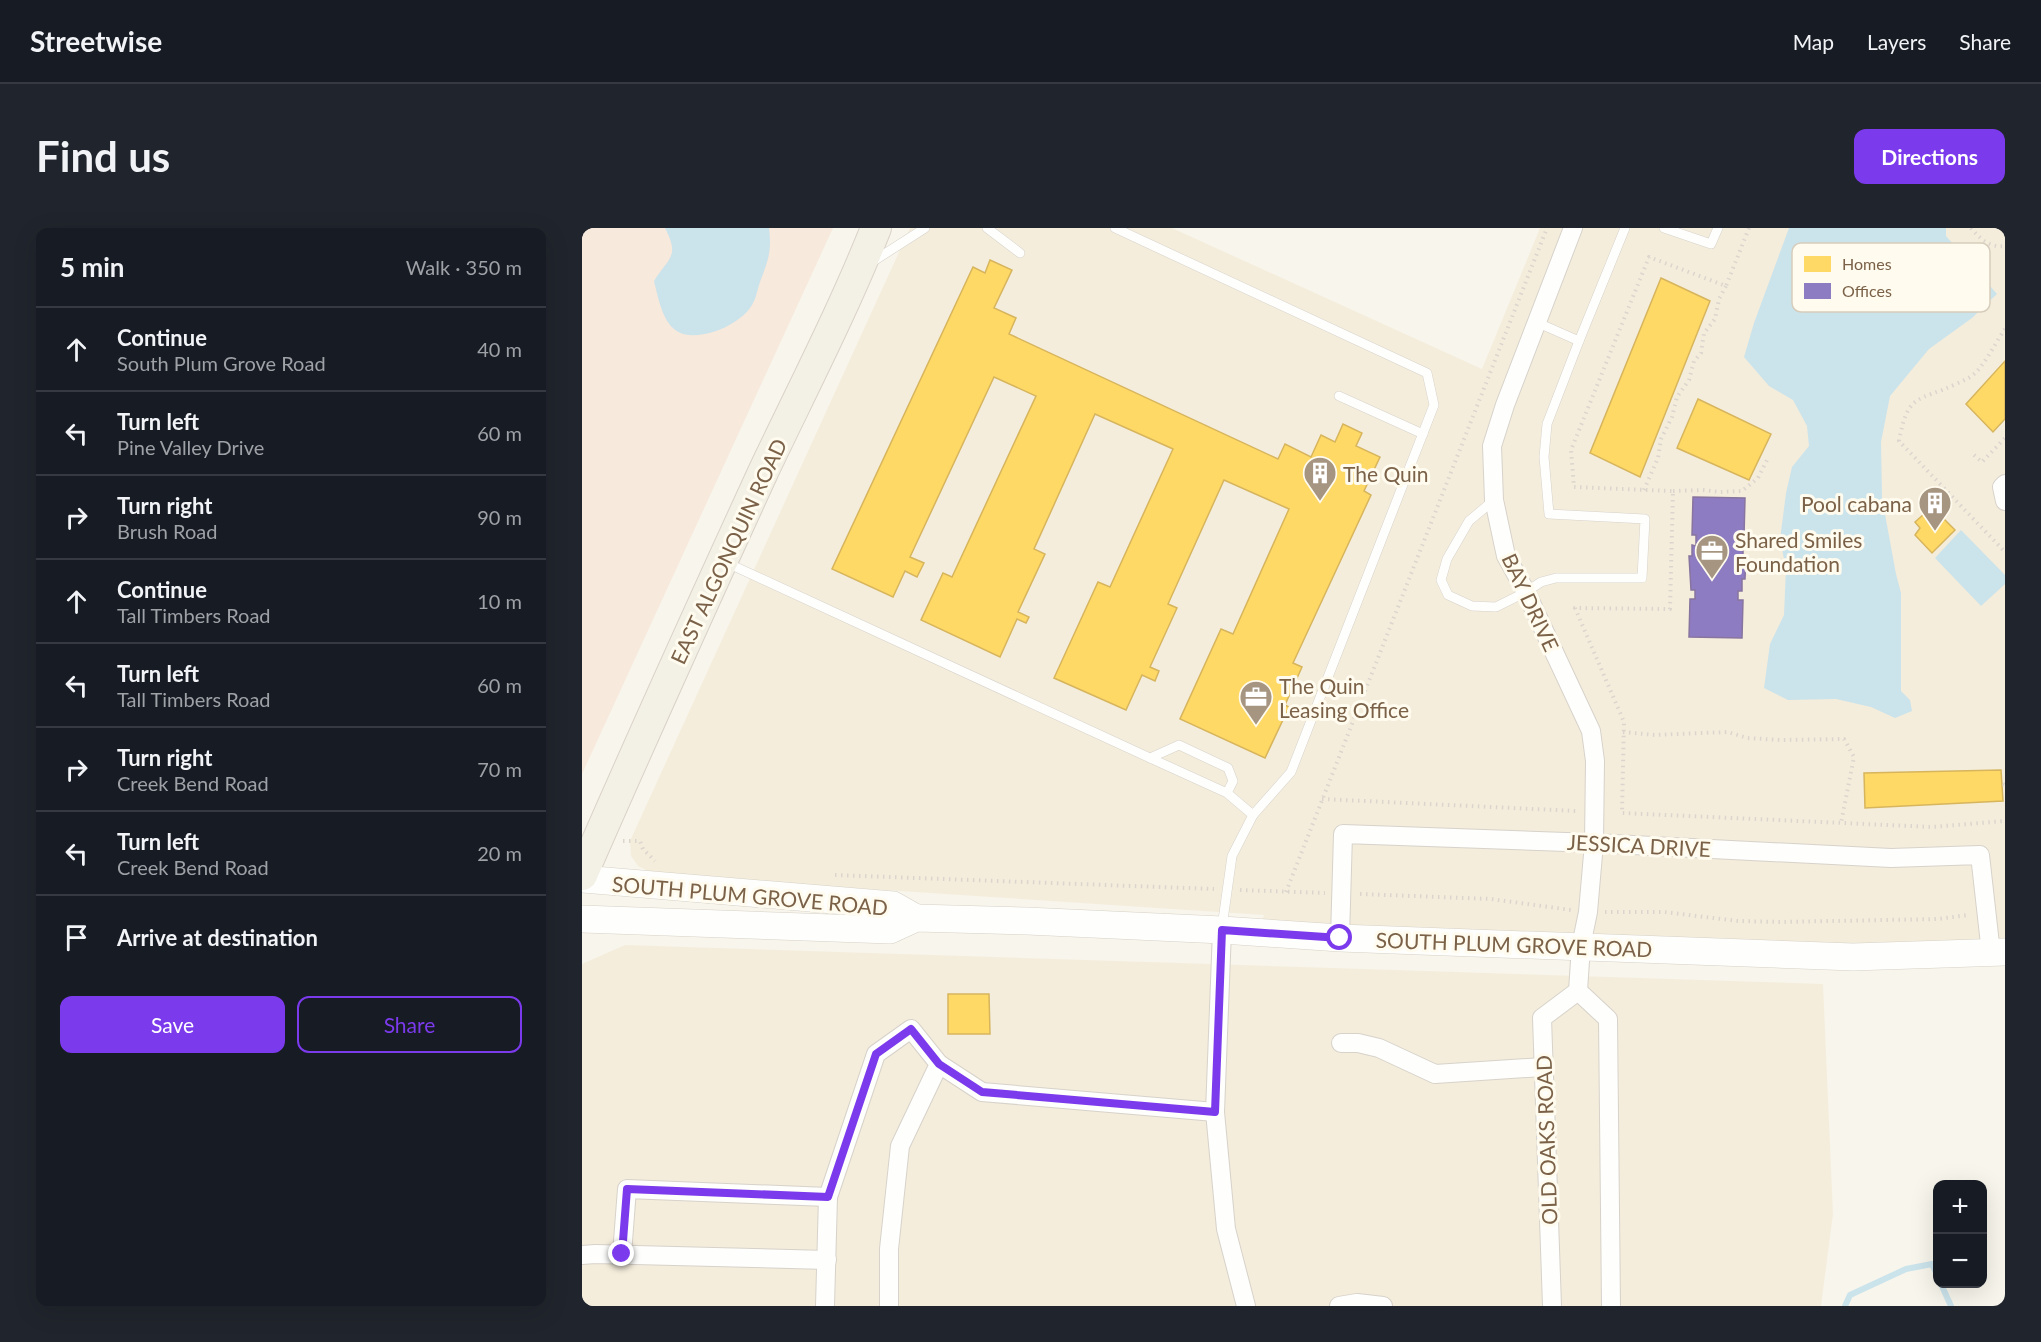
<!DOCTYPE html>
<meta charset="utf-8">
<style>
body{margin:0;font-family:Lato,sans-serif;background:#20242c;color:#f1f3f6}
.controls{position:absolute;right:18px;bottom:18px;display:grid;overflow:hidden;border-radius:12px;box-shadow:0 6px 24px #0002}
.controls button{width:54px;height:54px;display:grid;place-items:center;padding:0;border:0;border-bottom:2px solid #363941;background:#171b24;color:#f1f3f6;font:30px sans-serif}
.stop{position:absolute;width:18px;height:18px;margin:-14px;border:4px solid #7c3aed;border-radius:50%;background:#fff}
.stop.end{background:#7c3aed;border-color:#fff;box-shadow:0 2px 6px #0008}
.list{margin:0;padding:0;list-style:none}
h2{display:flex;justify-content:space-between;align-items:center;height:78px;margin:0;padding:0 24px;font-size:26px}
h2 small{font-size:20px;font-weight:400;color:#9ea1a6}
.list li{display:grid;grid-template-columns:39px 1fr auto;gap:18px;align-items:center;box-sizing:border-box;height:84px;padding:0 24px;border-top:2px solid #363941}
.list b{display:block;font-size:22px;white-space:nowrap}
.list p{margin:0;font-size:20px;white-space:nowrap;color:#9ea1a6}
.list em{font-size:20px;font-style:normal;color:#9ea1a6}
.actions{display:flex;gap:12px;padding:18px 24px}
.actions a{flex:1;padding:14px 0;border:2px solid #7c3aed;border-radius:12px;text-align:center;font-size:21px;color:#7c3aed}
.actions .main{background:#7c3aed;color:#fff}
.icon{flex:none;width:33px;height:33px;fill:none;stroke:currentColor;stroke-width:2;stroke-linecap:round;stroke-linejoin:round}
.map{position:relative;flex:none;width:1423px;height:1078px;overflow:hidden;border-radius:12px}
header{display:flex;align-items:center;gap:36px;box-sizing:border-box;height:84px;padding:0 30px;background:#171b24;border-bottom:2px solid #363941}
header strong{font-size:28px}
nav{display:flex;gap:33px;margin-inline-start:auto;font-size:21px}
.intro{display:flex;align-items:center;justify-content:space-between;box-sizing:border-box;height:144px;padding:0 36px}
h1{margin:0;font-size:42px}
.button{padding:15px 27px;border-radius:12px;background:#7c3aed;color:#fff;font-size:21px;font-weight:700}
main{display:flex;gap:36px;padding:0 36px}
aside{flex:1;background:#171b24;border-radius:12px;box-shadow:0 6px 24px #0002}
.map>svg:first-child{display:block}
</style>
<header>
<strong>Streetwise</strong>
<nav><a>Map</a><a>Layers</a><a>Share</a></nav>
</header>
<div class="intro"><h1>Find us</h1><a class="button">Directions</a></div>
<main>
<aside>
<h2>5 min<small>Walk · 350 m</small></h2>
<ul class="list">
<li><svg class="icon" aria-label="ahead" viewBox="0 0 24 24"><path d="M12 20V5M6 11l6-6 6 6"/></svg><div><b>Continue</b><p>South Plum Grove Road</p></div><em>40 m</em></li>
<li><svg class="icon" aria-label="left" viewBox="0 0 24 24"><path d="M17 20v-9H6M10 6l-5 5 5 5"/></svg><div><b>Turn left</b><p>Pine Valley Drive</p></div><em>60 m</em></li>
<li><svg class="icon" aria-label="right" viewBox="0 0 24 24"><path d="M7 20v-9h11M14 6l5 5-5 5"/></svg><div><b>Turn right</b><p>Brush Road</p></div><em>90 m</em></li>
<li><svg class="icon" aria-label="ahead" viewBox="0 0 24 24"><path d="M12 20V5M6 11l6-6 6 6"/></svg><div><b>Continue</b><p>Tall Timbers Road</p></div><em>10 m</em></li>
<li><svg class="icon" aria-label="left" viewBox="0 0 24 24"><path d="M17 20v-9H6M10 6l-5 5 5 5"/></svg><div><b>Turn left</b><p>Tall Timbers Road</p></div><em>60 m</em></li>
<li><svg class="icon" aria-label="right" viewBox="0 0 24 24"><path d="M7 20v-9h11M14 6l5 5-5 5"/></svg><div><b>Turn right</b><p>Creek Bend Road</p></div><em>70 m</em></li>
<li><svg class="icon" aria-label="left" viewBox="0 0 24 24"><path d="M17 20v-9H6M10 6l-5 5 5 5"/></svg><div><b>Turn left</b><p>Creek Bend Road</p></div><em>20 m</em></li>
<li><svg class="icon" aria-label="arrive" viewBox="0 0 24 24"><path d="M6 21V4h12l-3 4 3 4H6"/></svg><div><b>Arrive at destination</b></div></li>
</ul>
<div class="actions"><a class="main">Save</a><a>Share</a></div>
</aside>
<div class="map">
<svg width="1423" height="1078" viewBox="0 0 1423 1078">
<rect width="100%" height="100%" fill="#f8f5ec"/>
<g fill="#f4eddc">
<path d="M 328,0 L 590,0 L 900,141 L 958,0 L 1423,0 L 1423,724 L 676,704 L 682,687 L 74,647 L 56,638 L 49,628 L 48,613 Z"/>
<path d="M 43,717 L 1241,756 L 1251,986 L 1239,1078 L 0,1078 L 0,736 Z"/>
</g>
<path fill="#f7e9dc" d="M 0,0 L 251,0 L 0,546 Z"/>
<g fill="#cbe3eb">
<path d="M 83,0 L 187,0 C 190,23 186,33 178,54 C 175,63 174,72 168,80 C 161,90 146,99 134,103 C 88,118 81,92 72,53 C 87,29 98,29 83,0 Z"/>
<path d="M 1207,0 L 1364,0 L 1364,8 L 1415,66 L 1390,90 L 1347,121 L 1308,168 L 1299,214 L 1300,270 L 1314,346 L 1319,365 L 1319,463 L 1328,472 L 1330,483 L 1313,490 L 1289,479 L 1254,471 L 1206,472 L 1182,460 L 1188,416 L 1202,387 L 1204,340 L 1198,312 L 1204,265 L 1210,239 L 1227,218 L 1225,198 L 1211,172 L 1187,158 L 1162,129 L 1172,95 Z"/>
<path d="M 1379,302 L 1423,347 L 1423,356 L 1399,378 L 1353,330 Z"/>
</g>
<g fill="#ffd966" stroke="#d7b55d" stroke-width="1.5">
<path d="M 408,32 L 430,42 L 412,80 L 434,90 L 427,106 L 696,231 L 703,216 L 729,229 L 739,207 L 753,214 L 761,196 L 780,205 L 774,218 L 798,229 L 782,263 L 789,267 L 711,435 L 720,439 L 703,477 L 707,479 L 683,530 L 598,491 L 639,401 L 651,406 L 707,281 L 642,252 L 586,376 L 595,380 L 568,439 L 577,443 L 573,453 L 560,447 L 544,482 L 472,450 L 516,354 L 528,359 L 591,221 L 513,186 L 452,321 L 463,326 L 436,384 L 447,389 L 444,395 L 435,391 L 418,429 L 339,392 L 361,345 L 370,349 L 454,168 L 412,149 L 328,329 L 342,335 L 335,349 L 323,343 L 311,369 L 250,341 L 391,39 L 403,45 Z"/>
<path d="M 1079,50 L 1128,73 L 1058,249 L 1008,225 Z"/>
<path d="M 1423,133 L 1423,191 L 1411,204 L 1384,176 Z"/>
<path d="M 1116,171 L 1189,206 L 1167,252 L 1095,220 Z"/>
<path d="M 1350,279 L 1373,302 L 1350,325 L 1333,307 L 1338,300 L 1333,294 Z"/>
<path d="M 1419,542 L 1421,573 L 1283,580 L 1282,545 Z"/>
<path d="M 366,766 L 407,766 L 408,806 L 366,806 Z"/>
</g>
<path fill="#8e7cc3" stroke="#88749e" stroke-width="1.5" d="M 1111,269 L 1163,270 L 1162,308 L 1157,308 L 1157,318 L 1161,318 L 1161,329 L 1164,329 L 1163,351 L 1160,351 L 1160,363 L 1156,363 L 1156,372 L 1161,372 L 1160,410 L 1107,409 L 1108,371 L 1113,371 L 1113,362 L 1109,362 L 1107,328 L 1110,328 L 1110,317 L 1114,318 L 1114,307 L 1110,307 Z"/>
<g fill="none" stroke-linecap="round" stroke-linejoin="round">
<g stroke="#cbe3eb" stroke-width="6">
<path d="M 1359,1056 L 1369,1078"/>
<path d="M 1263,1078 L 1268,1067 L 1324,1041 L 1350,1036 L 1356,1049"/>
</g>
<g stroke="#d7d2ca" stroke-width="10">
<g id="lane">
<path d="M 405,0 L 438,25"/>
<path d="M 533,0 L 845,145 L 852,177 L 709,544 L 671,587 L 650,628 L 640,699"/>
<path d="M 1082,0 L 1129,16 L 1136,0"/>
<path d="M 290,34 L 343,0"/>
<path d="M 954,94 L 997,113"/>
<path d="M 757,168 L 841,206"/>
<path d="M 912,272 L 887,293 L 865,331 L 859,352 L 866,367 L 890,378 L 914,379 L 944,364 L 959,354 L 974,350 L 1060,350 L 1063,291 L 967,286 L 962,229 L 965,196 L 997,113 L 1043,0"/>
<path d="M 143,334 L 568,530"/>
<path d="M 645,565 L 651,553 L 646,540 L 597,517 L 568,530 L 645,565 L 671,587"/>
</g>
</g>
<g stroke="#d7d2ca" stroke-width="20">
<g id="street">
<path d="M 1423,256 L 1420,259 L 1423,273"/>
<path d="M 640,702 L 633,884 L 644,1001 L 664,1078"/>
<path d="M 758,710 L 761,606 L 1012,615 L 1309,630 L 1398,627 L 1409,725"/>
<path d="M 996,763 L 1026,791 L 1029,1078"/>
<path d="M 759,815 L 776,815 L 797,820 L 853,846 L 961,839"/>
<path d="M 357,836 L 400,864 L 633,884"/>
<path d="M 40,1026 L 45,961 L 246,969"/>
<path d="M 0,1027 L 13,1026 L 245,1032"/>
<path d="M 243,1078 L 246,969 L 294,826 L 329,801 L 357,836 L 318,918 L 307,1021 L 307,1078"/>
<path d="M 757,1078 L 775,1075 L 801,1078"/>
<path d="M 970,1078 L 960,790 L 996,763 L 999,718 L 1006,684 L 1012,615 L 1013,533 L 1009,503 L 944,364 L 924,328 L 912,272 L 910,218 L 923,177 L 991,0"/>
</g>
</g>
<g stroke="#d6d1c6" stroke-width="28">
<g id="secondary">
<path d="M 0,651 L 311,677 L 334,690"/>
<path d="M 0,691 L 308,702 L 334,690 L 445,693 L 640,702 L 758,710 L 1271,729 L 1423,724"/>
</g>
</g>
<g stroke="#dad2c9" stroke-width="32">
<path id="primary" d="M 0,647 C 59,512 120,377 182,242 C 220,162 261,83 294,0"/>
</g>
<g stroke="#dcd5cd" stroke-width="4" stroke-dasharray="1.5 4.5" stroke-linecap="butt">
<path d="M 1167,0 L 1144,58 L 1067,29 L 989,222 L 992,259 L 1091,263 L 1088,381 L 993,380 L 1042,494 L 1040,585 L 1350,599 L 1422,593 L 1423,591"/>
<path d="M 1389,0 C 1398,11 1408,20 1423,18"/>
<path d="M 1423,101 C 1413,115 1403,137 1391,147 C 1386,151 1380,153 1374,156 C 1336,174 1326,164 1317,213 L 1423,324"/>
<path d="M 1392,227 L 1400,234 L 1423,210"/>
<path d="M 1062,262 L 1076,230 L 1079,211 L 1090,189 L 1095,169 L 1107,152 L 1112,133 L 1119,125 L 1122,105 L 1133,91 L 1137,71 L 1144,58"/>
<path d="M 1091,263 L 1121,262 L 1138,264 L 1160,263 L 1176,250 L 1185,232"/>
<path d="M 1041,504 L 1073,507 L 1146,504 L 1165,510 L 1198,512 L 1262,511 L 1272,529 L 1259,595"/>
<path d="M 1421,556 L 1423,557"/>
<path d="M 740,571 L 994,583"/>
<path d="M 41,613 L 58,613 L 61,621 L 73,633"/>
<path d="M 253,647 L 632,661"/>
<path d="M 658,662 L 743,665"/>
<path d="M 704,664 L 965,0"/>
<path d="M 778,666 L 909,671 L 989,682"/>
<path d="M 1023,684 L 1082,684 L 1156,693 L 1198,694 L 1356,691 L 1386,687"/>
</g>
<use href="#lane" stroke="#fefefc" stroke-width="9"/>
<use href="#street" stroke="#fefefc" stroke-width="18"/>
<use href="#secondary" stroke="#fefefc" stroke-width="27"/>
<use href="#primary" stroke="#f3f0e5" stroke-width="30"/>
</g>
<g fill="none" stroke-linecap="round" stroke-linejoin="round">
<path stroke="#7c3aed" stroke-width="8" d="M 40,1026 L 45,961 L 246,969 L 294,826 L 329,801 L 357,836 L 400,864 L 633,884 L 640,702 L 758,710"/>
</g>
<defs>
<g id="building-pin" transform="scale(1.725)"><path d="M0 17L-7.5 6A9.5 9.5 0 1 1 7.5 6Z" fill="#a69581" stroke="#fffbee"/><path d="M-4-6H4V6H1V3H-1V6H-4ZM-2.5-4.3h1.7v1.8h-1.7ZM.8-4.3h1.7v1.8H.8ZM-2.5-1h1.7V.8h-1.7ZM.8-1h1.7V.8H.8Z" fill="#fff"/></g>
<g id="office-pin" transform="scale(1.725)"><path d="M0 17L-7.5 6A9.5 9.5 0 1 1 7.5 6Z" fill="#a69581" stroke="#fffbee"/><path d="M-6-3h4V-5.5h4V-3h4V5H-6ZM-1-4.5V-3h2v-1.5ZM-6 0V1H6V0Z" fill="#fff"/></g>
</defs>
<g fill-rule="evenodd">
<use href="#building-pin" x="738" y="245"/>
<use href="#building-pin" x="1353" y="275"/>
<use href="#office-pin" x="1130" y="323"/>
<use href="#office-pin" x="674" y="469"/>
</g>
<g text-anchor="middle" dominant-baseline="central" stroke-width="6" stroke-linejoin="round" paint-order="stroke">
<g font-size="21" fill="#7a6148" stroke="#fffbee" text-anchor="start">
<text x="761" y="245">The Quin</text>
<text x="1330" y="275" text-anchor="end">Pool cabana</text>
<text x="1153" y="311">Shared Smiles<tspan x="1153" dy="24">Foundation</tspan></text>
<text x="697" y="457">The Quin<tspan x="697" dy="24">Leasing Office</tspan></text>
</g>
<g font-size="21" fill="#7a6148" stroke="#fffbee">
<text transform="translate(146 323) rotate(-65)">EAST ALGONQUIN ROAD</text>
<text transform="translate(949 374) rotate(65)">BAY DRIVE</text>
<text transform="translate(1057 617) rotate(3)">JESSICA DRIVE</text>
<text transform="translate(168 667) rotate(5)">SOUTH PLUM GROVE ROAD</text>
<text transform="translate(932 716) rotate(2)">SOUTH PLUM GROVE ROAD</text>
<text transform="translate(964 912) rotate(-92)">OLD OAKS ROAD</text>
</g>
</g>
<rect x="1210" y="15" width="198" height="69" rx="9" fill="#fffbee" stroke="#d7cdbc" stroke-width="1.5"/>
<rect x="1222" y="28" width="27" height="16" fill="#ffd966"/>
<rect x="1222" y="55" width="27" height="16" fill="#8e7cc3"/>
<g font-size="16" fill="#7a6148">
<text x="1260" y="42">Homes</text>
<text x="1260" y="69">Offices</text>
</g>
</svg>
<div class="controls">
<button>+</button>
<button>−</button>
</div>
<div class="stop" style="left:758px;top:710px"></div>
<div class="stop end" style="left:40px;top:1026px"></div>
</div>
</main>
